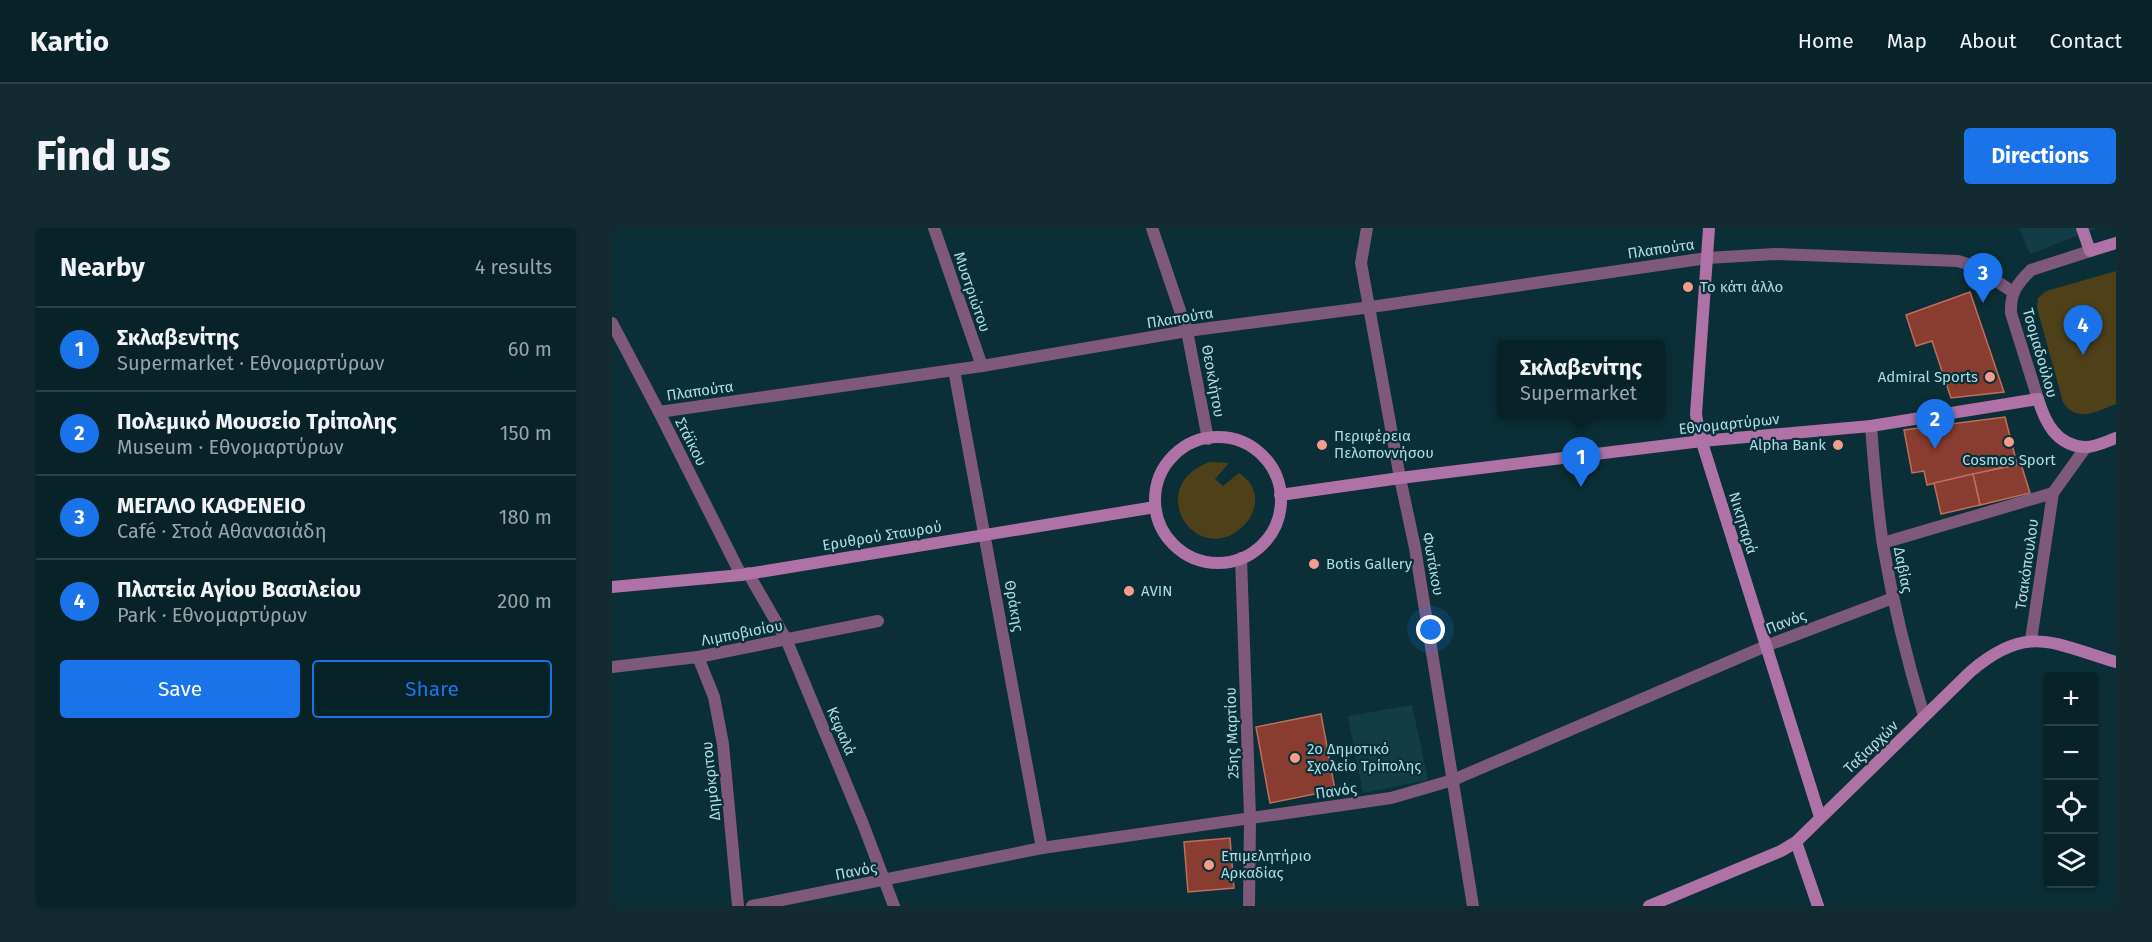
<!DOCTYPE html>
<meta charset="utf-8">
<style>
body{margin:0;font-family:"Fira Sans",sans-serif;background:#112b30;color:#f1f3f6}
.controls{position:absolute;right:18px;bottom:18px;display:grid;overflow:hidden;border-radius:6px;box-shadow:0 2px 4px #0004}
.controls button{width:54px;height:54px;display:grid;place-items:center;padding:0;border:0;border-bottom:2px solid #294045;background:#082328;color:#f1f3f6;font:30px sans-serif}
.you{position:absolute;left:819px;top:402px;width:21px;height:21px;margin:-15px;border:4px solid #fff;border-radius:50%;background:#1a73e8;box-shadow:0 0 0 9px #1a73e833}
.badge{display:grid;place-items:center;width:39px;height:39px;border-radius:50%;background:#1a73e8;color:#fff;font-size:20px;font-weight:700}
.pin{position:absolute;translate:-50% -50px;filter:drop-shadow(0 2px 3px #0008)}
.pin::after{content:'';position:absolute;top:32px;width:21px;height:18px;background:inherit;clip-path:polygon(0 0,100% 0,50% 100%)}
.popup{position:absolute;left:885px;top:112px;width:168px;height:78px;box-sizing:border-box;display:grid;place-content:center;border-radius:6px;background:#082328;filter:drop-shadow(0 2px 4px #0005);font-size:20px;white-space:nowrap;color:#98a4a8}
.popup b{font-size:22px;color:#f1f3f6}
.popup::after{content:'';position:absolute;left:50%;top:100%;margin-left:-12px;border:12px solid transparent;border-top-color:#082328}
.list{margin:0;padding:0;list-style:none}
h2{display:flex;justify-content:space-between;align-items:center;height:78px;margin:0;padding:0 24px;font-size:26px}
h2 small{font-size:20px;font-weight:400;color:#98a4a8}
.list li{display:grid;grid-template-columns:39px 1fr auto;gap:18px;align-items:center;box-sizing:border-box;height:84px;padding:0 24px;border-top:2px solid #294045}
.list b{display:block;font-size:22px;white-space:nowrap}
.list p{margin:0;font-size:20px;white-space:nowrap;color:#98a4a8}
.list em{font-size:20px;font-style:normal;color:#98a4a8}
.actions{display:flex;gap:12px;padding:18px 24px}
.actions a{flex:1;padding:14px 0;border:2px solid #1a73e8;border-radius:6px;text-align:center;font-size:21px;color:#1a73e8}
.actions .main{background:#1a73e8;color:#fff}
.icon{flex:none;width:33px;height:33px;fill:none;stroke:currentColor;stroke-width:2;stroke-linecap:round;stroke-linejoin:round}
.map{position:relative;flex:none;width:1504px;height:678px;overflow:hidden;border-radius:6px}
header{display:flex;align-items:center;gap:36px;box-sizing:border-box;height:84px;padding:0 30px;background:#082328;border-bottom:2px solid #294045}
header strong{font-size:28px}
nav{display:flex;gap:33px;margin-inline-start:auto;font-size:21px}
.intro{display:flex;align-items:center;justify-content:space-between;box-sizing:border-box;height:144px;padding:0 36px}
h1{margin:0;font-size:42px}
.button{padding:15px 27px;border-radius:6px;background:#1a73e8;color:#fff;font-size:21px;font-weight:700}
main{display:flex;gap:36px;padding:0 36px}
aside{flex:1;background:#082328;border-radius:6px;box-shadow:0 2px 4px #0004}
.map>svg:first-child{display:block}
</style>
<header>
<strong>Kartio</strong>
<nav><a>Home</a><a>Map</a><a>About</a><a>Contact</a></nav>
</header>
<div class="intro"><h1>Find us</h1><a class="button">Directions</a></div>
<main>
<aside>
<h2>Nearby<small>4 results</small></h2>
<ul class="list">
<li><span class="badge">1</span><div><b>Σκλαβενίτης</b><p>Supermarket · Εθνομαρτύρων</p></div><em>60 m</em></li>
<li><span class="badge">2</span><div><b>Πολεμικό Μουσείο Τρίπολης</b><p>Museum · Εθνομαρτύρων</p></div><em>150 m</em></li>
<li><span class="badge">3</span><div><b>ΜΕΓΑΛΟ ΚΑΦΕΝΕΙΟ</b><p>Café · Στοά Αθανασιάδη</p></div><em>180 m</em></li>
<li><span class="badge">4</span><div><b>Πλατεία Αγίου Βασιλείου</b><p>Park · Εθνομαρτύρων</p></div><em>200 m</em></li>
</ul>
<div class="actions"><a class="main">Save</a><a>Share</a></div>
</aside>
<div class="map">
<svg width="1504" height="678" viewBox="0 0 1504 678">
<rect width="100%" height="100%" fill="#0a2f36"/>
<g fill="#123d45">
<path d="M 1407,0 L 1485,0 L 1418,26 Z"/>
<path d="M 800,477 L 816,552 L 751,565 L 736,488 Z"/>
</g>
<g fill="#4e4119">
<path d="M 1504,43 L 1504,176 C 1485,183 1465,196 1451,174 L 1425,80 L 1426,70 L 1434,63 Z"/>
<path d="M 598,234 L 617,235 L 603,251 L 611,258 L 627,245 C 639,253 646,264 642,280 C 639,292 630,301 619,307 C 574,328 537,255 598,234 Z"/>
</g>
<g fill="#893d30" stroke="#be6d5e" stroke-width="1.5">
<path d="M 1358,64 L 1392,164 L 1339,170 L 1320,113 L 1304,118 L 1294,87 Z"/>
<path d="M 1393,189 L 1405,236 L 1315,257 L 1312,243 L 1300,245 L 1292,202 Z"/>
<path d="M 1409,236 L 1418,265 L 1368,277 L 1361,246 Z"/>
<path d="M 1361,246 L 1368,277 L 1329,286 L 1322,255 Z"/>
<path d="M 709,486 L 723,562 L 658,575 L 644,499 Z"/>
<path d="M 618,610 L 622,660 L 576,664 L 572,614 Z"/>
</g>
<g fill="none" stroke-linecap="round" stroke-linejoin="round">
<path stroke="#7f597a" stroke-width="12" d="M 1419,42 C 1405,56 1398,65 1399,85 L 1426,171"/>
<g stroke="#7f597a" stroke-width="12">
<path d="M 322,0 L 370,138"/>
<path d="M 540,0 L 575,103 L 596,211"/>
<path d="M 755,0 L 749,35 L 788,250 L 803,320 L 861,678"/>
<path d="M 1419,42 L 1478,23"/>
<path d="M 0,95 L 47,184 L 129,347"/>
<path d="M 342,142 L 430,620"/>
<path d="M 47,184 L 370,138 L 575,103 L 759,79 L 1095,30 L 1163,26 L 1346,33 L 1362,38 L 1401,64"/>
<path d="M 1259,198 C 1262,238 1265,278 1271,317 C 1281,375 1295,432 1312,488"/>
<path d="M 1271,315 L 1441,265 L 1474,219"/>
<path d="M 629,330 L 638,589 L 637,678"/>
<path d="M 136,345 L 174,411 L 251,596 L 282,678"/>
<path d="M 1419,412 L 1441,265"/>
<path d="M 86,429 L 102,469 L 111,516 L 126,678"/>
<path d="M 0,439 L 86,429 L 266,393"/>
<path d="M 140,678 L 430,620 L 779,570 L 841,552 L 1154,418 L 1281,370"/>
</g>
<g stroke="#af72a7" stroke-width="12">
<path d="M 1097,0 L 1084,186 L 1087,205 L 1208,589"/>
<path d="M 1470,0 L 1478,23 L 1504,15"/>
<circle cx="606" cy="272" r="63"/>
<path d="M 668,267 L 788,250 L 1090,213 L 1259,198 L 1426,171 C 1433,194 1444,217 1472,219 C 1482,220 1495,213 1504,210"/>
<path d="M 0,359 L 129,347 L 543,279"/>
<path d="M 1184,614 L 1206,678"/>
<path d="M 1037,678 L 1169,623 L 1184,614 L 1358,444 C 1415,395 1440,415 1504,434"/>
</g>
</g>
<g fill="#f49d8c" stroke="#0a2f36" stroke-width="2">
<circle cx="1076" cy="59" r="6"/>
<circle cx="1378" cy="149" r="6"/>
<circle cx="1397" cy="214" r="6"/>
<circle cx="710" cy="217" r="6"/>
<circle cx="1226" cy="217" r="6"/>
<circle cx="702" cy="336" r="6"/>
<circle cx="517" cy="363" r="6"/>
<circle cx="683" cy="530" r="6"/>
<circle cx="597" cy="637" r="6"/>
</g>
<g text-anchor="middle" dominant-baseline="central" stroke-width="4.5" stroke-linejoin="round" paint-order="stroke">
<g font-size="15" fill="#acdde7" stroke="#0a2f36">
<text transform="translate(1049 21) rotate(-8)">Πλαπούτα</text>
<text transform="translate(360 64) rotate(71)">Μυστριώτου</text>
<text transform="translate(568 90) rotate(-9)">Πλαπούτα</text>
<text transform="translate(1428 125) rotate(74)">Τσομαδούλου</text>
<text transform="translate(601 153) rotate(80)">Θεοκλήτου</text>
<text transform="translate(88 163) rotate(-8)">Πλαπούτα</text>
<text transform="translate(1117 196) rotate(-6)">Εθνομαρτύρων</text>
<text transform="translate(79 214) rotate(63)">Στάϊκου</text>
<text transform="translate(1131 295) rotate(73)">Νικηταρά</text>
<text transform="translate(270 308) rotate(-9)">Ερυθρού Σταυρού</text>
<text transform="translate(821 336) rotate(80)">Φωτάκου</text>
<text transform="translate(1415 336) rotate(-82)">Τσακόπουλου</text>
<text transform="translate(1291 342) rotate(79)">Δαβίας</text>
<text transform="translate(402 378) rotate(80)">Θράκης</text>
<text transform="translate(1174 394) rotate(-21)">Πανός</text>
<text transform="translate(130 405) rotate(-11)">Λιμποβισίου</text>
<text transform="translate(229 503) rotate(67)">Κεφαλά</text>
<text transform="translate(620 505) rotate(-92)">25ης Μαρτίου</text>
<text transform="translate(1259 519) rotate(-44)">Ταξιαρχών</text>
<text transform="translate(99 553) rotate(-96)">Δημόκριτου</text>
<text transform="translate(724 563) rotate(-8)">Πανός</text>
<text transform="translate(244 643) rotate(-11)">Πανός</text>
</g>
<g font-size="15" fill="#acdde7" stroke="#0a2f36" text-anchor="start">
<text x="1088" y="59">Το κάτι άλλο</text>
<text x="1366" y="149" text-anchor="end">Admiral Sports</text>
<text x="722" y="208">Περιφέρεια<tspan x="722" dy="17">Πελοποννήσου</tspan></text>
<text x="1214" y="217" text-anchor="end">Alpha Bank</text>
<text x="1397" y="232" text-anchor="middle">Cosmos Sport</text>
<text x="714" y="336">Botis Gallery</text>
<text x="529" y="363">AVIN</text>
<text x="695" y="521">2ο Δημοτικό<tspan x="695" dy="17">Σχολείο Τρίπολης</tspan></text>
<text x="609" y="628">Επιμελητήριο<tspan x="609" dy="17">Αρκαδίας</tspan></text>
</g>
</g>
</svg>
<div class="controls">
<button>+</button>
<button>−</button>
<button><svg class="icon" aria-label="locate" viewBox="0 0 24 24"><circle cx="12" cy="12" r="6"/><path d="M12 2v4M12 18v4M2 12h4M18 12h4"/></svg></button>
<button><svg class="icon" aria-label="layers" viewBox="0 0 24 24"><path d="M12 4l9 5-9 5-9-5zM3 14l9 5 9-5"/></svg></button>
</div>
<div class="you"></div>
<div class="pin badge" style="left:969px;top:259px">1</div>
<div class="popup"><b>Σκλαβενίτης</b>Supermarket</div>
<div class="pin badge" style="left:1323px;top:221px">2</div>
<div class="pin badge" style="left:1371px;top:75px">3</div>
<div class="pin badge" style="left:1471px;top:127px">4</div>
</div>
</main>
